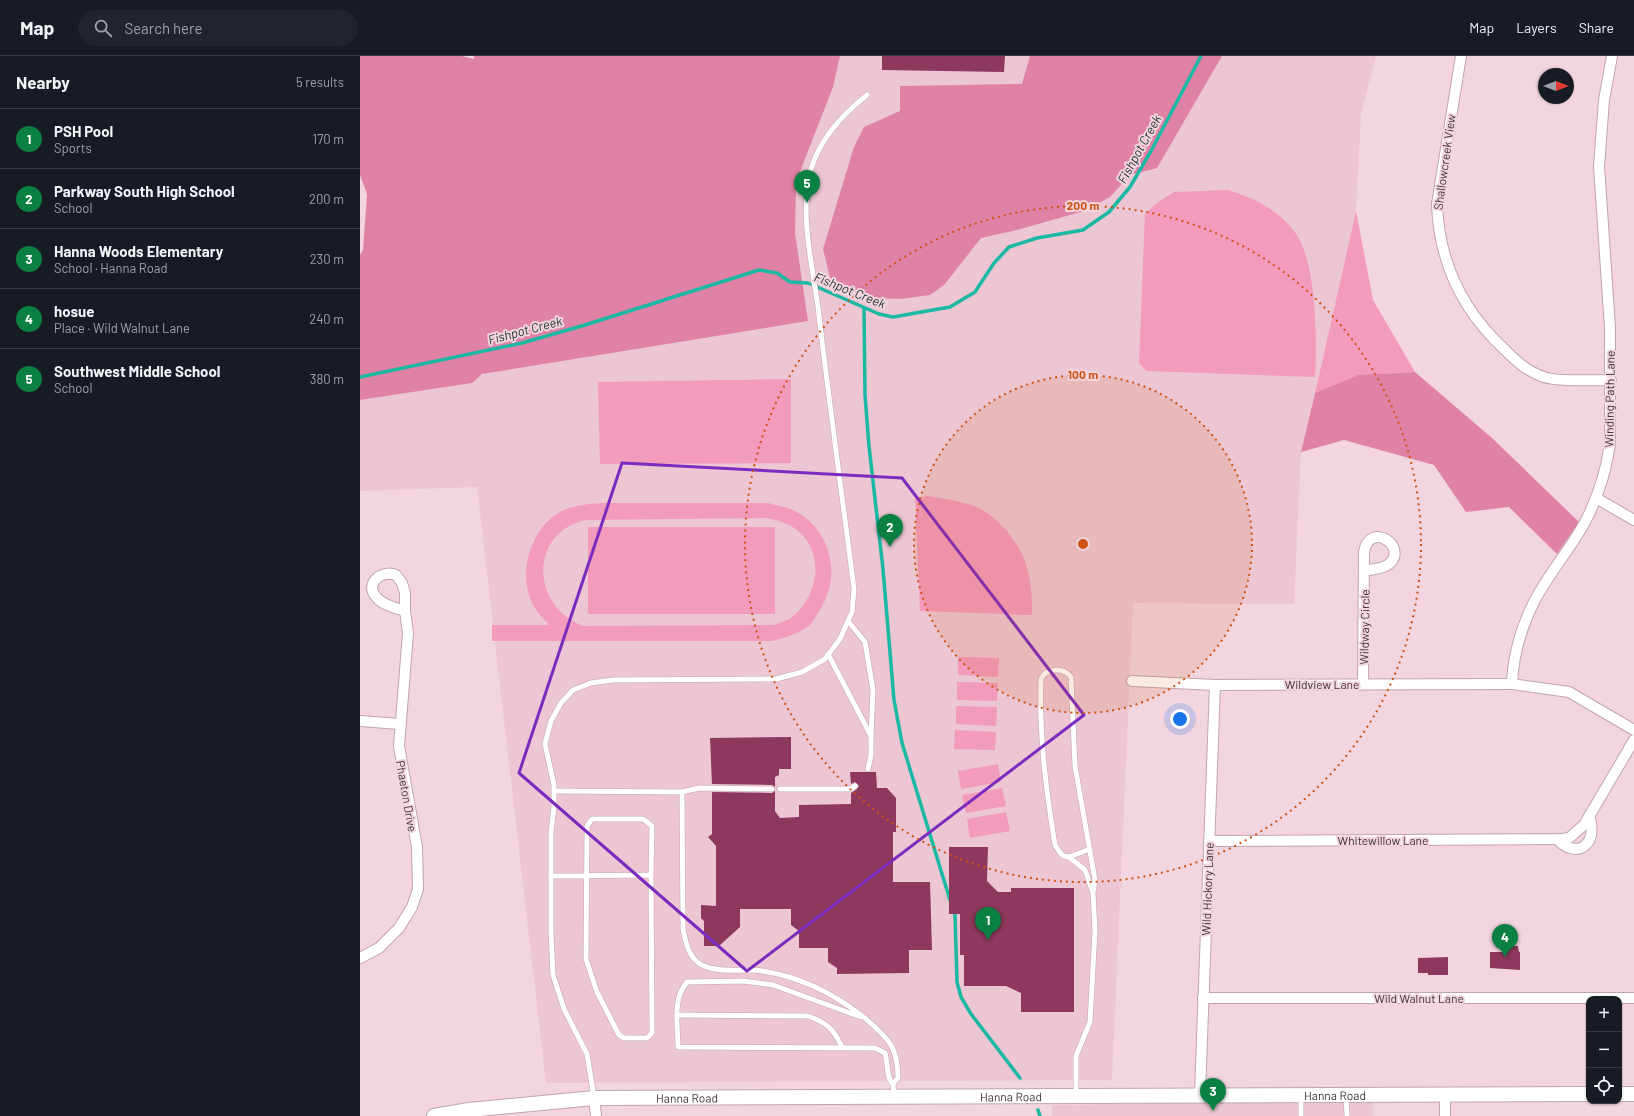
<!DOCTYPE html>
<meta charset="utf-8">
<style>
body{margin:0;font-family:Barlow,sans-serif;background:#20242c;color:#f1f3f6}
.controls{position:absolute;right:12px;bottom:12px;display:grid;overflow:hidden;border-radius:8px;box-shadow:0 1px 3px #0004}
.controls button{width:36px;height:36px;display:grid;place-items:center;padding:0;border:0;border-bottom:1px solid #363941;background:#171b24;color:#f1f3f6;font:20px sans-serif}
.compass{position:absolute;left:1178px;top:12px;width:36px;height:36px;border-radius:50%;background:#171b24;box-shadow:0 1px 3px #0004;rotate:90deg}
.you{position:absolute;left:820px;top:663px;width:14px;height:14px;margin:-10px;border:3px solid #fff;border-radius:50%;background:#1a73e8;box-shadow:0 0 0 6px #1a73e833}
.badge{display:grid;place-items:center;width:26px;height:26px;border-radius:50%;background:#0b8043;color:#fff;font-size:13px;font-weight:700}
.pin{position:absolute;translate:-50% -33px;filter:drop-shadow(0 1px 2px #0008)}
.pin::after{content:'';position:absolute;top:21px;width:14px;height:12px;background:inherit;clip-path:polygon(0 0,100% 0,50% 100%)}
.list{margin:0;padding:0;list-style:none}
h2{display:flex;justify-content:space-between;align-items:center;height:52px;margin:0;padding:0 16px;font-size:17px}
h2 small{font-size:13px;font-weight:400;color:#9ea1a6}
.list li{display:grid;grid-template-columns:26px 1fr auto;gap:12px;align-items:center;box-sizing:border-box;height:60px;padding:0 16px;border-top:1px solid #363941}
.list b{display:block;font-size:15px;white-space:nowrap}
.list p{margin:0;font-size:13px;white-space:nowrap;color:#9ea1a6}
.list em{font-size:13px;font-style:normal;color:#9ea1a6}
.icon{flex:none;width:22px;height:22px;fill:none;stroke:currentColor;stroke-width:2;stroke-linecap:round;stroke-linejoin:round}
.map{position:relative;flex:none;width:1274px;height:1060px;overflow:hidden}
header{display:flex;align-items:center;gap:24px;box-sizing:border-box;height:56px;padding:0 20px;background:#171b24;border-bottom:1px solid #363941}
header strong{font-size:19px}
nav{display:flex;gap:22px;margin-inline-start:auto;font-size:14px}
.search{width:280px;height:36px;background:#20242c;display:flex;align-items:center;gap:10px;box-sizing:border-box;padding:0 14px;border-radius:22px;color:#9ea1a6;font-size:15px}
main{display:flex}
aside{flex:1;background:#171b24}
.map>svg:first-child{display:block}
</style>
<header>
<strong>Map</strong>
<div class="search"><svg class="icon" aria-label="search" viewBox="0 0 24 24"><circle cx="10" cy="10" r="6"/><path d="M15 15l6 6"/></svg>Search here</div>
<nav><a>Map</a><a>Layers</a><a>Share</a></nav>
</header>
<main>
<aside>
<h2>Nearby<small>5 results</small></h2>
<ul class="list">
<li><span class="badge">1</span><div><b>PSH Pool</b><p>Sports</p></div><em>170 m</em></li>
<li><span class="badge">2</span><div><b>Parkway South High School</b><p>School</p></div><em>200 m</em></li>
<li><span class="badge">3</span><div><b>Hanna Woods Elementary</b><p>School · Hanna Road</p></div><em>230 m</em></li>
<li><span class="badge">4</span><div><b>hosue</b><p>Place · Wild Walnut Lane</p></div><em>240 m</em></li>
<li><span class="badge">5</span><div><b>Southwest Middle School</b><p>School</p></div><em>380 m</em></li>
</ul>
</aside>
<div class="map">
<svg width="1274" height="1060" viewBox="0 0 1274 1060">
<rect width="100%" height="100%" fill="#f3d5df"/>
<g fill="#ecc6d3">
<path d="M 114,0 L 1016,0 L 1001,58 L 996,155 L 941,396 L 934,548 L 773,547 L 752,1024 L 186,1027 L 117,431 L 0,435 L 0,344 L 112,327 Z"/>
<path d="M 1013,1045 L 1013,1060 L 692,1060 L 692,1049 Z"/>
</g>
<g fill="#f39bbc" fill-rule="evenodd">
<path d="M 868,134 C 894,142 917,153 934,175 C 957,203 957,285 955,321 L 786,315 L 779,307 L 785,158 L 798,146 L 814,136 Z"/>
<path d="M 996,155 L 1013,244 L 1055,316 L 1030,317 L 955,337 Z"/>
<path d="M 431,323 L 431,407 L 240,408 L 238,326 Z"/>
<path d="M 567,440 C 583,442 599,445 614,450 C 641,461 664,492 669,520 C 672,533 672,546 672,559 L 560,555 L 555,443 Z"/>
<path d="M 241,447 L 408,447 C 417,450 427,451 435,455 C 472,474 482,522 459,555 C 456,560 453,566 449,570 C 437,578 425,582 412,585 L 132,585 L 132,569 L 189,569 C 183,562 176,555 172,547 C 157,515 172,468 204,454 C 216,449 229,448 241,447 ZM 407,462 C 415,464 424,466 431,470 C 466,491 461,539 431,562 C 426,565 419,567 414,569 L 223,570 C 170,550 169,476 226,464 Z"/>
<rect x="228" y="471" width="187" height="87"/>
<path d="M 598,601 L 639,602 L 638,621 L 598,619 Z"/>
<path d="M 597,626 L 638,627 L 637,645 L 597,644 Z"/>
<path d="M 596,650 L 637,651 L 636,670 L 596,668 Z"/>
<path d="M 595,674 L 636,676 L 635,694 L 594,693 Z"/>
<path d="M 638,708 L 641,726 L 601,733 L 598,715 Z"/>
<path d="M 642,732 L 646,750 L 606,757 L 602,739 Z"/>
<path d="M 646,756 L 650,775 L 610,782 L 607,763 Z"/>
</g>
<g fill="#e081a6">
<path d="M 0,0 L 102,0 L 114,3 L 114,0 L 480,0 L 473,31 L 436,126 L 435,177 L 448,265 L 122,318 L 112,327 L 0,344 L 0,199 L 3,194 L 7,138 L 0,119 Z"/>
<path d="M 670,0 L 862,0 L 797,112 L 770,119 L 750,141 L 724,155 L 657,174 L 621,182 L 584,229 L 570,239 L 540,243 L 513,242 L 471,226 L 463,193 L 494,91 L 504,71 L 540,55 L 540,30 L 662,28 Z"/>
<path d="M 1055,316 L 1132,382 L 1219,466 L 1197,498 L 1149,451 L 1106,456 L 1074,409 L 984,384 L 941,396 L 955,337 L 999,319 Z"/>
</g>
<g fill="none" stroke-linecap="round" stroke-linejoin="round">
<g stroke="#1bb8a3" stroke-width="3.5">
<path d="M 504,252 L 505,339 L 509,390 L 523,513 L 534,644 L 542,687 L 590,844"/>
<path d="M 0,321 L 162,287 L 225,269 L 399,214 L 417,217 L 430,226 L 448,227 L 519,258 L 533,261 L 590,251 L 615,236 L 634,207 L 649,191 L 677,182 L 723,174 L 749,156 L 770,131 L 791,95 L 841,0"/>
<path d="M 593,854 L 595,859 L 597,926 L 601,941 L 611,958 L 660,1022"/>
<path d="M 678,1054 L 680,1060"/>
</g>
</g>
<g fill="#8e385d">
<path d="M 522,0 L 645,0 L 644,16 L 522,14 Z"/>
<path d="M 431,681 L 431,713 L 419,713 L 419,719 L 415,721 L 415,731 L 412,729 L 352,728 L 350,682 Z"/>
<path d="M 490,716 L 516,716 L 517,732 L 527,732 L 536,742 L 536,776 L 533,776 L 533,826 L 570,826 L 572,894 L 549,894 L 549,917 L 477,918 L 477,912 L 468,906 L 468,892 L 439,892 L 439,875 L 431,869 L 431,853 L 380,853 L 380,871 L 359,890 L 344,890 L 344,865 L 341,862 L 341,849 L 356,850 L 356,790 L 348,781 L 352,778 L 352,736 L 412,737 L 415,735 L 415,755 L 420,762 L 439,761 L 439,749 L 491,748 L 491,737 L 497,733 L 499,730 L 495,726 L 491,728 Z"/>
<path d="M 589,791 L 628,791 L 627,825 L 638,836 L 651,836 L 651,832 L 714,832 L 714,956 L 661,956 L 661,937 L 646,930 L 604,930 L 604,899 L 600,899 L 600,858 L 589,858 Z"/>
<path d="M 1142,890 L 1158,890 L 1159,896 L 1160,896 L 1160,914 L 1130,912 L 1130,896 L 1143,896 Z"/>
<path d="M 1088,901 L 1088,919 L 1068,919 L 1068,917 L 1058,917 L 1058,902 Z"/>
</g>
<g fill="none" stroke-linecap="round" stroke-linejoin="round">
<g stroke="#c1a5ae" stroke-width="6">
<g id="lane">
<path d="M 468,598 L 511,680 L 513,634 L 505,586 L 488,565"/>
<path d="M 508,713 L 511,699 L 511,680"/>
<path d="M 420,733 L 490,733 L 495,730"/>
<path d="M 194,735 L 322,736 L 323,873 C 326,886 328,902 342,909 C 360,918 383,912 402,915 C 442,921 475,938 506,963 C 515,971 525,979 531,989 C 537,1000 538,1010 538,1022 L 533,1028 L 534,1040"/>
<path d="M 322,736 L 339,732 L 412,733"/>
<path d="M 709,801 L 730,793"/>
<path d="M 191,820 C 224,820 258,819 291,819 L 292,770 L 283,763 L 232,763 L 227,770 L 226,903 L 237,936 L 259,979 L 264,982 L 287,982 L 292,977 L 291,819"/>
<path d="M 317,959 L 448,960 C 467,967 473,972 482,991"/>
<path d="M 501,961 L 413,929 L 383,925 L 327,926 C 312,943 318,969 318,991 L 515,992 L 525,997 C 528,1006 526,1022 533,1028"/>
<path d="M 716,1038 L 716,1000 L 730,966 L 735,875 L 733,837 L 735,824 L 715,710 L 711,621 C 703,611 686,612 681,623 C 679,680 686,733 695,789 C 699,795 701,801 709,801 L 725,814 L 733,837"/>
<path d="M 941,1039 L 941,1060"/>
<path d="M 986,1039 L 987,1060"/>
<path d="M 234,1041 L 227,998 L 204,953 L 193,919 L 191,877 L 191,776 L 194,751 L 194,729 L 185,688 L 191,665 L 201,647 L 213,634 L 231,627 L 253,624 L 416,623 L 442,616 L 465,603 L 480,583 L 492,556 L 494,533 C 482,439 469,345 458,251 C 452,209 439,154 451,113 C 460,83 483,58 507,39"/>
</g>
</g>
<g stroke="#c1a5ae" stroke-width="12">
<g id="street">
<path d="M 1101,0 L 1077,148 C 1079,206 1102,254 1144,293 C 1156,305 1168,316 1184,321 C 1196,326 1235,324 1251,324"/>
<path d="M 1252,0 L 1244,44 L 1239,110 L 1250,272 L 1250,388 C 1246,416 1238,441 1225,466 C 1210,494 1188,518 1174,546 C 1161,572 1153,599 1152,628 L 1209,636 L 1274,674"/>
<path d="M 1236,442 L 1274,464"/>
<path d="M 772,625 L 855,629 L 1152,628"/>
<path d="M 1003,628 L 1004,496 C 1010,464 1049,491 1029,508 C 1023,513 1012,513 1004,515"/>
<path d="M 0,665 L 40,668"/>
<path d="M 1197,783 C 1218,805 1239,787 1229,760"/>
<path d="M 849,785 L 1201,783 L 1209,782 L 1224,769 L 1274,684"/>
<path d="M 0,902 L 19,892 L 39,872 L 52,851 L 58,833 L 57,791 L 39,690 L 48,577 L 45,555 L 45,537 L 42,527 L 36,519 C 22,513 3,528 17,542 C 23,549 36,552 45,555"/>
<path d="M 843,942 L 1274,942"/>
<path d="M 840,1038 L 855,629"/>
<path d="M 1085,1038 L 1085,1060"/>
<path d="M 234,1042 L 236,1060"/>
</g>
</g>
<g stroke="#c1a5ae" stroke-width="16">
<g id="secondary">
<path d="M 1259,1038 L 1274,1038"/>
<path id="s1" d="M 74,1060 L 109,1054 L 234,1042 L 1229,1038"/>
</g>
</g>
<use href="#lane" stroke="#fff" stroke-width="5"/>
<use href="#street" stroke="#fff" stroke-width="10"/>
<use href="#secondary" stroke="#fff" stroke-width="14"/>
</g>
<path fill="none" stroke="#7b2cbf" stroke-width="3" stroke-linejoin="round" d="M 262,407 L 542,422 L 724,659 L 387,915 L 159,717 Z"/>
<circle cx="723" cy="488" r="169" fill="#cf5313" fill-opacity=".12"/>
<g fill="none" stroke="#cf5313" stroke-width="2" stroke-dasharray="2 4">
<circle cx="723" cy="488" r="169"/>
<circle cx="723" cy="488" r="338"/>
</g>
<g text-anchor="middle" dominant-baseline="central" stroke-width="4" stroke-linejoin="round" paint-order="stroke">
<g font-size="12" fill="#403438" stroke="#f3d5df">
<text transform="translate(1084 106) rotate(-82)">Shallowcreek View</text>
<text transform="translate(1249 343) rotate(-89)">Winding Path Lane</text>
<text transform="translate(1004 571) rotate(-89)">Wildway Circle</text>
<text x="962" y="628">Wildview Lane</text>
<text transform="translate(47 740) rotate(80)">Phaeton Drive</text>
<text x="1023" y="784">Whitewillow Lane</text>
<text transform="translate(847 833) rotate(-88)">Wild Hickory Lane</text>
<text x="1059" y="942">Wild Walnut Lane</text>
<text stroke="none"><textPath href="#s1" startOffset="902">Hanna Road</textPath></text>
<text stroke="none"><textPath href="#s1" startOffset="578">Hanna Road</textPath></text>
<text stroke="none"><textPath href="#s1" startOffset="254">Hanna Road</textPath></text>
</g>
<g font-size="13" font-style="italic" fill="#1a322d" stroke="#f3d5df">
<text transform="translate(779 93) rotate(-61)">Fishpot Creek</text>
<text transform="translate(490 234) rotate(22)">Fishpot Creek</text>
<text transform="translate(165 274) rotate(-15)">Fishpot Creek</text>
</g>
</g>
<circle cx="723" cy="488" r="6" fill="#cf5313" stroke="#f3d5df" stroke-width="2"/>
<g font-size="12" text-anchor="middle" font-weight="bold" fill="#cf5313" stroke="#f3d5df" stroke-width="4" stroke-linejoin="round" paint-order="stroke">
<text x="723" y="154">200 m</text>
<text x="723" y="323">100 m</text>
</g>
</svg>
<div class="controls">
<button>+</button>
<button>−</button>
<button><svg class="icon" aria-label="locate" viewBox="0 0 24 24"><circle cx="12" cy="12" r="6"/><path d="M12 2v4M12 18v4M2 12h4M18 12h4"/></svg></button>
</div>
<svg class="compass" viewBox="-18 -18 36 36"><path d="M0-13l5 13h-10z" fill="#e53935"/><path d="M0 13l5-13h-10z" fill="#9ea1a6"/></svg>
<div class="you"></div>
<div class="pin badge" style="left:628px;top:884px">1</div>
<div class="pin badge" style="left:530px;top:491px">2</div>
<div class="pin badge" style="left:853px;top:1055px">3</div>
<div class="pin badge" style="left:1145px;top:901px">4</div>
<div class="pin badge" style="left:447px;top:147px">5</div>
</div>
</main>
